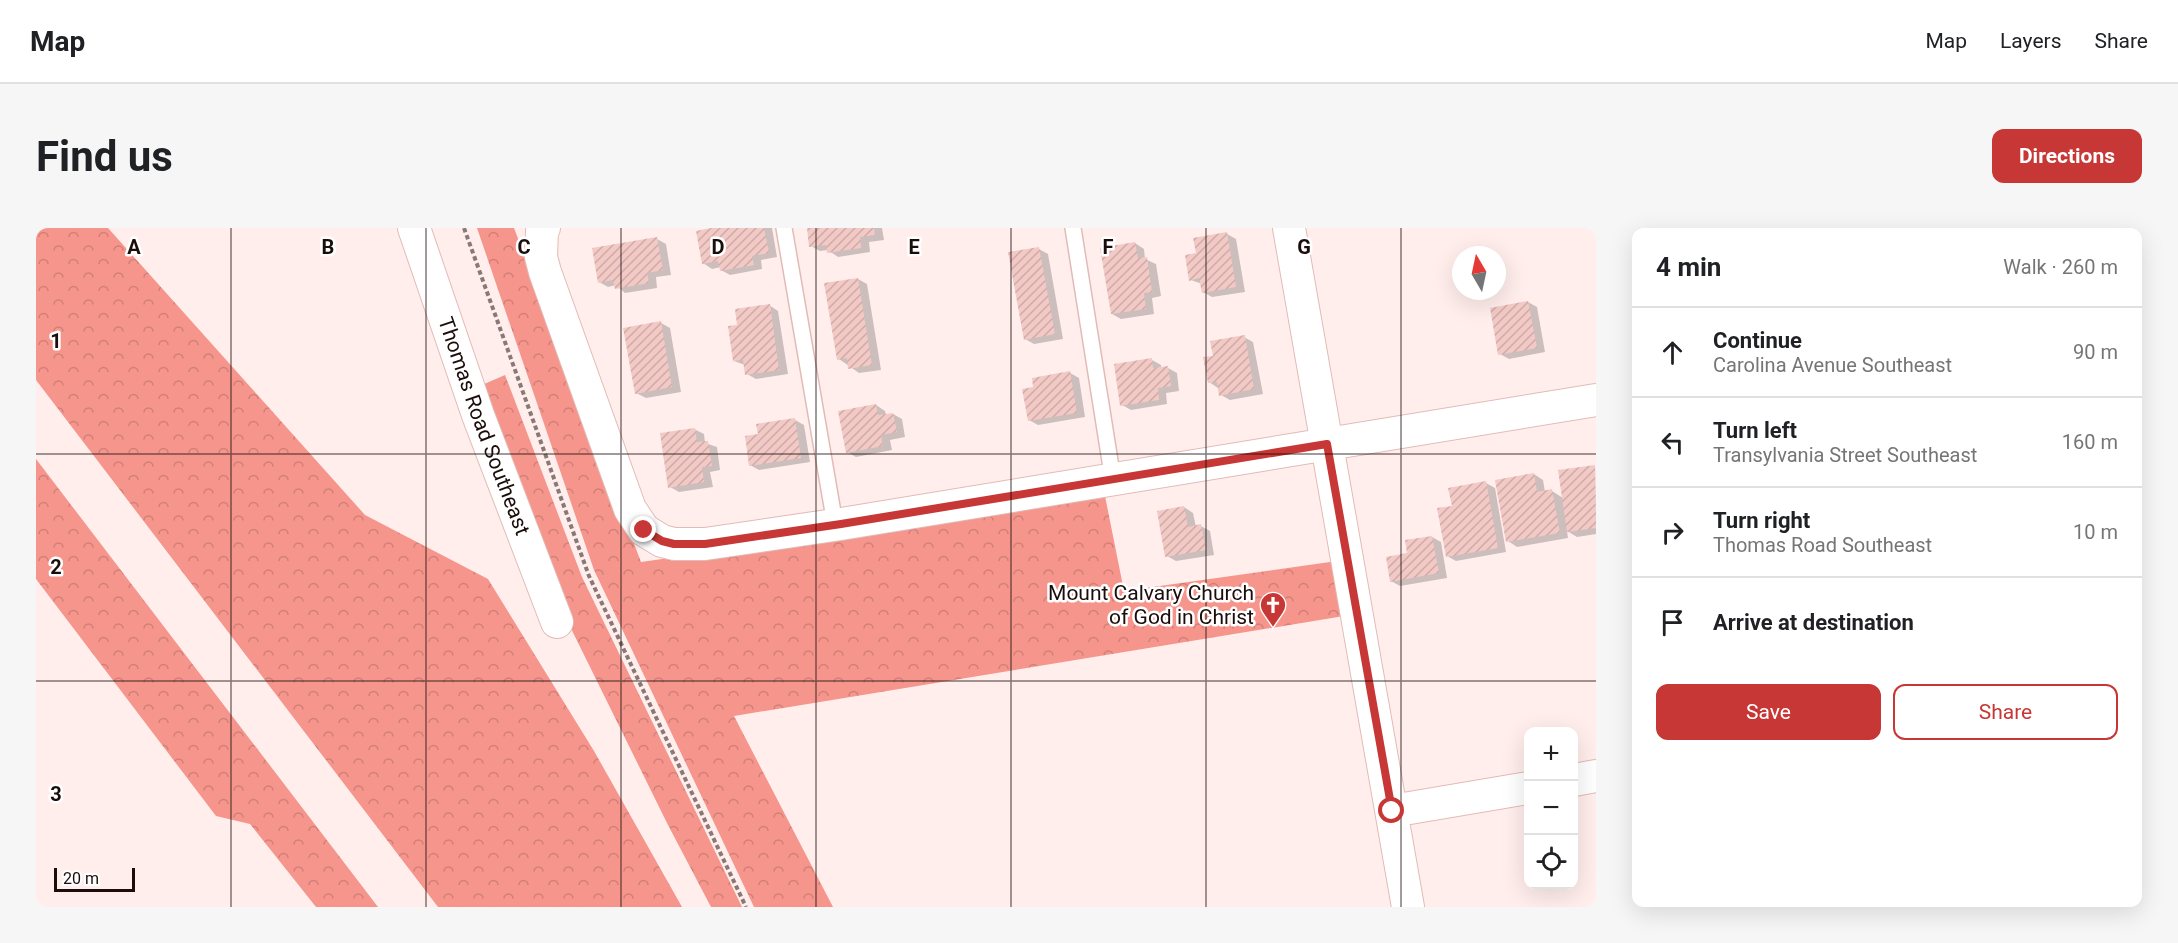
<!DOCTYPE html>
<meta charset="utf-8">
<style>
body{margin:0;font-family:Roboto,sans-serif;background:#f6f6f6;color:#202124}
.controls{position:absolute;right:18px;bottom:18px;display:grid;overflow:hidden;border-radius:12px;box-shadow:0 6px 24px #0002}
.controls button{width:54px;height:54px;display:grid;place-items:center;padding:0;border:0;border-bottom:2px solid #e0e0e0;background:#fff;color:#202124;font:30px sans-serif}
.compass{position:absolute;left:1416px;top:18px;width:54px;height:54px;border-radius:50%;background:#fff;box-shadow:0 6px 24px #0002;rotate:351deg}
.scale{position:absolute;left:18px;bottom:15px;width:81px;box-sizing:border-box;padding-left:6px;border:3px solid #1a0d0b;border-top:0;font-size:16px;line-height:21px;white-space:nowrap;color:#1a0d0b;-webkit-text-stroke:4px #fff;paint-order:stroke}
.stop{position:absolute;width:18px;height:18px;margin:-14px;border:4px solid #c63735;border-radius:50%;background:#fff}
.stop.end{background:#c63735;border-color:#fff;box-shadow:0 2px 6px #0008}
.list{margin:0;padding:0;list-style:none}
h2{display:flex;justify-content:space-between;align-items:center;height:78px;margin:0;padding:0 24px;font-size:26px}
h2 small{font-size:20px;font-weight:400;color:#757577}
.list li{display:grid;grid-template-columns:39px 1fr auto;gap:18px;align-items:center;box-sizing:border-box;height:90px;padding:0 24px;border-top:2px solid #e0e0e0}
.list b{display:block;font-size:22px;white-space:nowrap}
.list p{margin:0;font-size:20px;white-space:nowrap;color:#757577}
.list em{font-size:20px;font-style:normal;color:#757577}
.actions{display:flex;gap:12px;padding:18px 24px}
.actions a{flex:1;padding:14px 0;border:2px solid #c63735;border-radius:12px;text-align:center;font-size:21px;color:#c63735}
.actions .main{background:#c63735;color:#fff}
.icon{flex:none;width:33px;height:33px;fill:none;stroke:currentColor;stroke-width:2;stroke-linecap:round;stroke-linejoin:round}
.map{position:relative;flex:none;width:1560px;height:679px;overflow:hidden;border-radius:12px}
header{display:flex;align-items:center;gap:36px;box-sizing:border-box;height:84px;padding:0 30px;background:#fff;border-bottom:2px solid #e0e0e0}
header strong{font-size:28px}
nav{display:flex;gap:33px;margin-inline-start:auto;font-size:21px}
.intro{display:flex;align-items:center;justify-content:space-between;box-sizing:border-box;height:144px;padding:0 36px}
h1{margin:0;font-size:42px}
.button{padding:15px 27px;border-radius:12px;background:#c63735;color:#fff;font-size:21px;font-weight:700}
main{display:flex;gap:36px;padding:0 36px}
aside{flex:1;background:#fff;border-radius:12px;box-shadow:0 6px 24px #0002}
.map>svg:first-child{display:block}
</style>
<header>
<strong>Map</strong>
<nav><a>Map</a><a>Layers</a><a>Share</a></nav>
</header>
<div class="intro"><h1>Find us</h1><a class="button">Directions</a></div>
<main>
<div class="map">
<svg width="1560" height="679" viewBox="0 0 1560 679">
<defs>
<pattern id="forest-crowns" width="20" height="18" patternUnits="userSpaceOnUse" patternTransform="scale(1.5)"><rect width="20" height="18" fill="#f5958c"/><path d="M2 6a3 3 0 1 1 6 0M12 15a3 3 0 1 1 6 0" fill="none" stroke="#d17f77"/></pattern>
<pattern id="building-hatch" width="6" height="6" patternUnits="userSpaceOnUse" patternTransform="scale(1.5)"><rect width="6" height="6" fill="#f2c9c5"/><path d="M-1 1l2-2M0 6l6-6M5 7l2-2" fill="none" stroke="#cfaba8"/></pattern>
</defs>
<rect width="100%" height="100%" fill="#ffeeec"/>
<g fill="url(#forest-crowns)">
<path d="M 0,0 L 72,0 L 329,287 L 452,351 L 558,523 L 646,679 L 402,679 L 0,152 Z"/>
<path d="M 441,0 L 478,0 L 605,334 L 1069,268 L 1088,363 L 1301,333 L 1308,388 L 698,488 L 797,679 L 718,679 L 558,342 Z"/>
<path d="M 469,147 L 546,349 L 706,679 L 675,679 L 632,597 L 516,362 L 439,160 Z"/>
<path d="M 0,231 L 342,679 L 280,679 L 214,596 L 180,588 L 0,351 Z"/>
</g>
<g fill="#0003">
<path d="M 683,0 L 736,0 L 741,29 L 725,32 L 726,41 L 694,47 L 685,42 L 685,39 L 676,41 L 667,35 Z"/>
<path d="M 772,0 L 846,0 L 848,12 L 833,14 L 834,24 L 802,29 L 792,22 L 784,23 L 775,18 Z"/>
<path d="M 1191,6 L 1200,11 L 1209,64 L 1176,69 L 1167,64 L 1166,56 L 1155,52 L 1162,26 Z"/>
<path d="M 621,11 L 630,16 L 635,47 L 620,49 L 621,60 L 589,65 L 580,57 L 572,59 L 563,54 Z"/>
<path d="M 1099,15 L 1108,21 L 1109,31 L 1120,36 L 1125,68 L 1116,70 L 1118,86 L 1085,91 L 1076,86 Z"/>
<path d="M 1003,21 L 1012,26 L 1027,111 L 998,116 L 989,111 Z"/>
<path d="M 822,51 L 831,56 L 845,142 L 823,145 L 803,131 Z"/>
<path d="M 1492,74 L 1501,79 L 1509,124 L 1473,131 L 1464,126 Z"/>
<path d="M 733,77 L 742,83 L 752,146 L 720,151 L 711,146 L 709,137 L 698,133 L 703,98 Z"/>
<path d="M 625,95 L 634,100 L 645,164 L 610,170 L 600,165 Z"/>
<path d="M 1208,109 L 1217,114 L 1227,166 L 1194,172 L 1185,167 L 1182,160 L 1173,154 L 1179,129 Z"/>
<path d="M 1116,132 L 1125,137 L 1125,141 L 1132,140 L 1141,145 L 1143,163 L 1130,165 L 1131,176 L 1095,182 L 1086,177 Z"/>
<path d="M 1034,145 L 1043,150 L 1049,189 L 1002,197 L 993,192 L 999,160 Z"/>
<path d="M 840,177 L 849,183 L 850,187 L 857,186 L 866,191 L 869,209 L 854,212 L 856,222 L 820,229 L 811,224 Z"/>
<path d="M 759,192 L 768,197 L 774,234 L 723,242 L 714,237 L 723,207 Z"/>
<path d="M 658,201 L 668,206 L 669,215 L 681,219 L 684,242 L 674,244 L 677,259 L 643,264 L 634,259 Z"/>
<path d="M 1559,238 L 1560,306 L 1541,309 L 1531,303 L 1532,310 L 1481,319 L 1472,313 L 1498,246 L 1507,252 L 1509,264 L 1516,263 L 1527,270 Z"/>
<path d="M 1450,255 L 1459,260 L 1470,324 L 1420,333 L 1411,328 L 1417,279 Z"/>
<path d="M 1148,279 L 1157,285 L 1160,299 L 1165,298 L 1174,303 L 1178,327 L 1140,333 L 1131,328 Z"/>
<path d="M 1396,309 L 1405,314 L 1411,350 L 1364,358 L 1355,353 L 1373,326 Z"/>
</g>
<g fill="url(#building-hatch)">
<path d="M 675,0 L 728,0 L 733,25 L 716,28 L 718,37 L 684,43 L 682,33 L 666,36 L 660,3 Z"/>
<path d="M 771,0 L 838,0 L 839,7 L 824,9 L 825,20 L 791,25 L 790,17 L 773,19 Z"/>
<path d="M 1191,4 L 1200,59 L 1166,65 L 1163,50 L 1153,53 L 1149,27 L 1160,25 L 1157,10 Z"/>
<path d="M 621,9 L 627,42 L 611,45 L 613,55 L 579,61 L 577,52 L 562,55 L 556,20 Z"/>
<path d="M 1099,14 L 1102,30 L 1111,29 L 1116,64 L 1108,65 L 1110,81 L 1075,86 L 1064,20 Z"/>
<path d="M 1003,19 L 1019,106 L 988,112 L 972,24 Z"/>
<path d="M 822,50 L 836,137 L 812,141 L 811,130 L 801,132 L 788,55 Z"/>
<path d="M 1492,73 L 1501,120 L 1462,127 L 1454,80 Z"/>
<path d="M 734,76 L 743,142 L 709,147 L 707,132 L 697,133 L 692,98 L 701,97 L 699,81 Z"/>
<path d="M 625,93 L 636,159 L 599,166 L 587,100 Z"/>
<path d="M 1209,107 L 1218,161 L 1183,168 L 1181,154 L 1172,155 L 1167,129 L 1177,128 L 1174,113 Z"/>
<path d="M 1116,130 L 1117,140 L 1132,138 L 1135,158 L 1122,160 L 1123,172 L 1084,178 L 1078,136 Z"/>
<path d="M 1034,143 L 1041,185 L 992,193 L 986,161 L 997,159 L 996,150 Z"/>
<path d="M 840,176 L 842,187 L 857,185 L 861,204 L 845,207 L 847,218 L 810,225 L 802,183 Z"/>
<path d="M 759,190 L 765,230 L 713,238 L 709,208 L 722,206 L 720,196 Z"/>
<path d="M 659,200 L 661,214 L 672,213 L 676,238 L 666,239 L 668,254 L 632,260 L 624,205 Z"/>
<path d="M 1559,237 L 1560,300 L 1531,304 L 1522,242 Z"/>
<path d="M 1498,245 L 1501,264 L 1516,261 L 1524,305 L 1470,314 L 1459,252 Z"/>
<path d="M 1450,253 L 1462,320 L 1410,329 L 1401,280 L 1416,278 L 1412,260 Z"/>
<path d="M 1148,278 L 1152,299 L 1165,296 L 1170,322 L 1129,329 L 1121,283 Z"/>
<path d="M 1396,308 L 1403,345 L 1354,354 L 1350,329 L 1371,325 L 1369,312 Z"/>
</g>
<g fill="none" stroke-linecap="round" stroke-linejoin="round">
<g stroke="#e2bbb6" stroke-width="18">
<g id="service">
<path d="M 748,0 L 799,296"/>
<path d="M 1037,0 L 1077,252"/>
</g>
</g>
<g stroke="#e2bbb6" stroke-width="34">
<g id="minor">
<path id="s1" d="M 378,0 L 442,187 L 521,394"/>
<path d="M 508,0 L 506,3 L 505,29 L 509,44 L 594,281 L 608,302 L 626,313 L 638,316 L 669,316 L 805,296 L 1560,172"/>
<path d="M 1253,0 L 1372,679"/>
<path d="M 1538,552 L 1560,548"/>
<path d="M 1356,583 L 1492,560"/>
</g>
</g>
<path stroke="#887977" stroke-width="4" stroke-dasharray="4.5 3" stroke-linecap="butt" d="M 428,0 L 553,348 L 710,679"/>
<use href="#service" stroke="#fff" stroke-width="15"/>
<use href="#minor" stroke="#fff" stroke-width="32"/>
</g>
<g fill="none" stroke-linecap="round" stroke-linejoin="round">
<path stroke="#c63735" stroke-width="8" d="M 608,302 L 626,313 L 638,316 L 669,316 L 805,296 L 1291,216 L 1356,583"/>
</g>
<path fill="none" stroke="#1a0d0b" stroke-width="1.5" stroke-opacity="0.55" d="M 195,0 L 195,679M 390,0 L 390,679M 585,0 L 585,679M 780,0 L 780,679M 975,0 L 975,679M 1170,0 L 1170,679M 1365,0 L 1365,679M 0,226 L 1560,226M 0,453 L 1560,453"/>
<defs>
<g id="church-pin" transform="scale(1.35)"><path d="M0 17L-7.5 6A9.5 9.5 0 1 1 7.5 6Z" fill="#c63735" stroke="#fff"/><path d="M-1.2-6h2.4v3.5h3.3v2.4h-3.3V6h-2.4V-.1h-3.3v-2.4h3.3Z" fill="#fff"/></g>
</defs>
<g fill-rule="evenodd">
<use href="#church-pin" x="1237" y="377"/>
</g>
<g text-anchor="middle" dominant-baseline="central" stroke-width="5" stroke-linejoin="round" paint-order="stroke">
<g font-size="21" fill="#1a0d0b" stroke="#fff">
<text stroke="none"><textPath href="#s1" startOffset="210">Thomas Road Southeast</textPath></text>
</g>
<g font-size="21" fill="#1a0d0b" stroke="#fff" text-anchor="end">
<text x="1218" y="365">Mount Calvary Church<tspan x="1218" dy="24">of God in Christ</tspan></text>
</g>
</g>
<g font-size="20" text-anchor="middle" font-weight="bold" fill="#1a0d0b" stroke="#fff" stroke-width="5" stroke-linejoin="round" paint-order="stroke">
<text x="98" y="26">A</text>
<text x="292" y="26">B</text>
<text x="488" y="26">C</text>
<text x="682" y="26">D</text>
<text x="878" y="26">E</text>
<text x="1072" y="26">F</text>
<text x="1268" y="26">G</text>
<text x="20" y="120">1</text>
<text x="20" y="346">2</text>
<text x="20" y="573">3</text>
</g>
</svg>
<div class="controls">
<button>+</button>
<button>−</button>
<button><svg class="icon" aria-label="locate" viewBox="0 0 24 24"><circle cx="12" cy="12" r="6"/><path d="M12 2v4M12 18v4M2 12h4M18 12h4"/></svg></button>
</div>
<svg class="compass" viewBox="-18 -18 36 36"><path d="M0-13l5 13h-10z" fill="#e53935"/><path d="M0 13l5-13h-10z" fill="#757577"/></svg>
<div class="scale">20 m</div>
<div class="stop" style="left:1356px;top:583px"></div>
<div class="stop end" style="left:608px;top:302px"></div>
</div>
<aside>
<h2>4 min<small>Walk · 260 m</small></h2>
<ul class="list">
<li><svg class="icon" aria-label="ahead" viewBox="0 0 24 24"><path d="M12 20V5M6 11l6-6 6 6"/></svg><div><b>Continue</b><p>Carolina Avenue Southeast</p></div><em>90 m</em></li>
<li><svg class="icon" aria-label="left" viewBox="0 0 24 24"><path d="M17 20v-9H6M10 6l-5 5 5 5"/></svg><div><b>Turn left</b><p>Transylvania Street Southeast</p></div><em>160 m</em></li>
<li><svg class="icon" aria-label="right" viewBox="0 0 24 24"><path d="M7 20v-9h11M14 6l5 5-5 5"/></svg><div><b>Turn right</b><p>Thomas Road Southeast</p></div><em>10 m</em></li>
<li><svg class="icon" aria-label="arrive" viewBox="0 0 24 24"><path d="M6 21V4h12l-3 4 3 4H6"/></svg><div><b>Arrive at destination</b></div></li>
</ul>
<div class="actions"><a class="main">Save</a><a>Share</a></div>
</aside>
</main>
